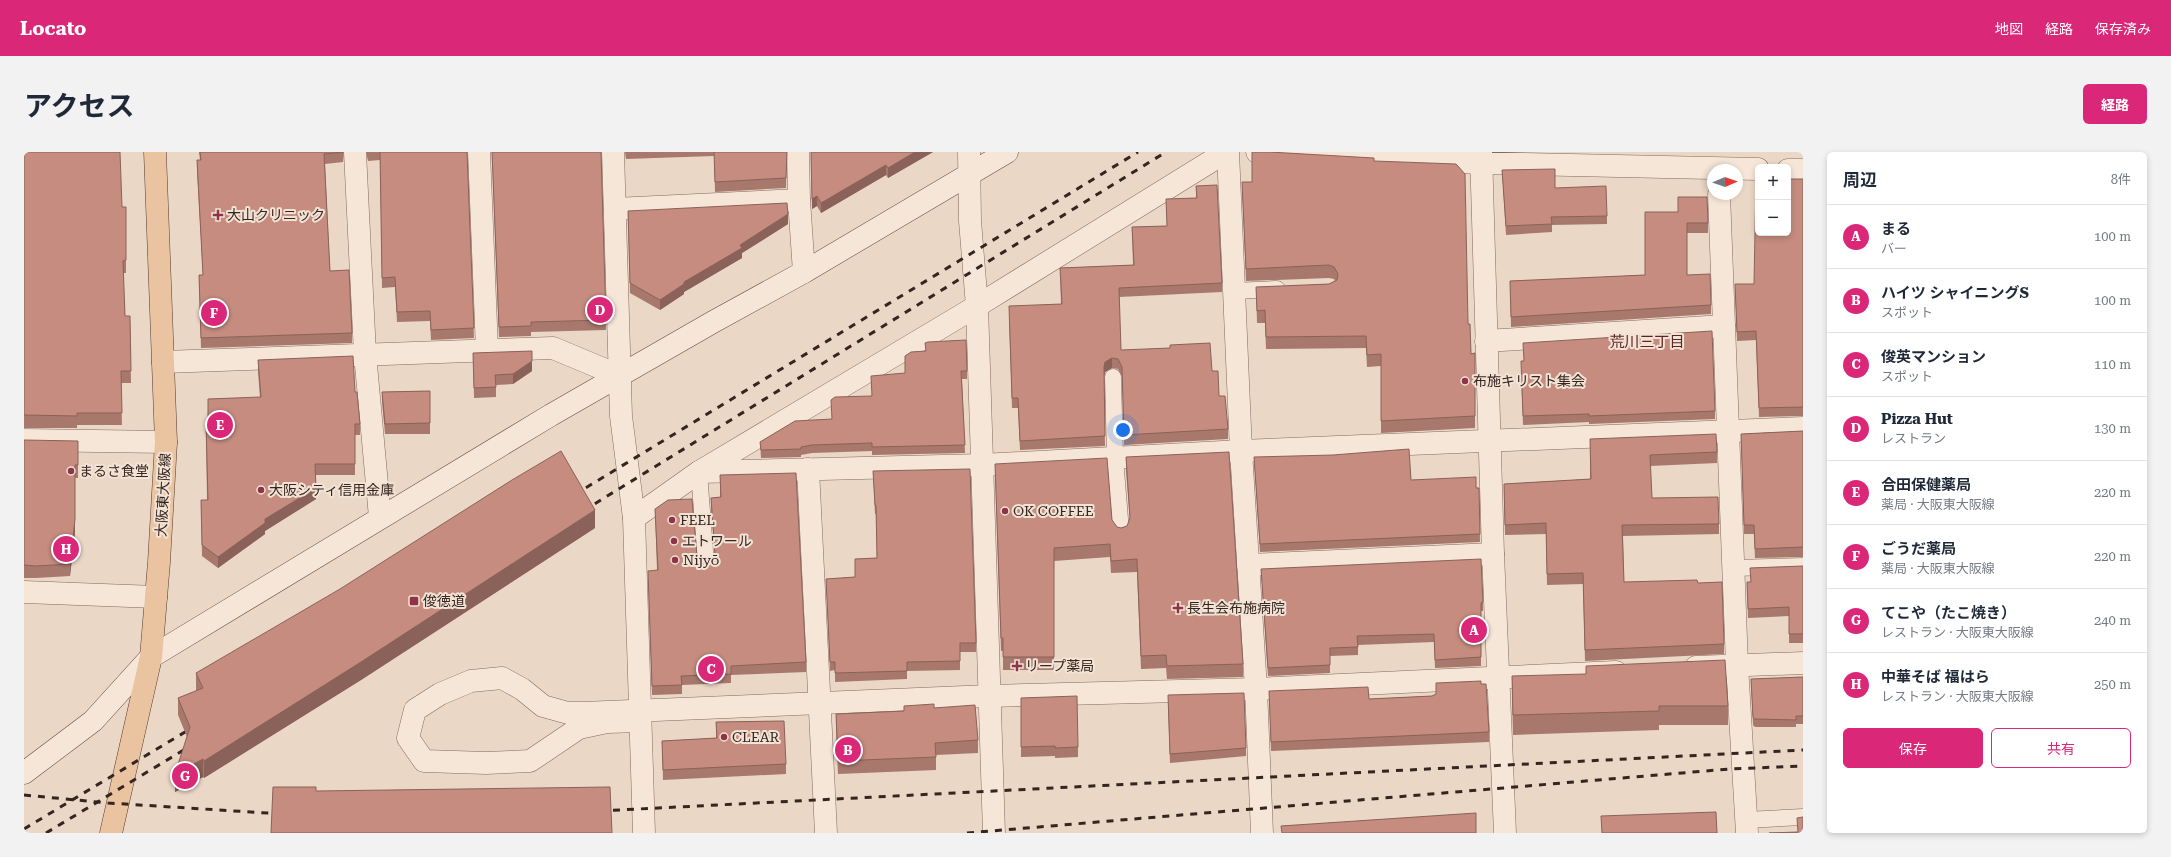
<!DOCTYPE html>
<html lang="ja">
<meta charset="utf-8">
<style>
body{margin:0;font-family:"Roboto Serif","Noto Sans JP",serif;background:#f2f2f3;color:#1f2937}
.controls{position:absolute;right:12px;top:12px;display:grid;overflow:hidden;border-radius:6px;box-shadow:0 2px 6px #0003}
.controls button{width:36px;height:36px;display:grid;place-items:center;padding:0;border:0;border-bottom:1px solid #e0e1e3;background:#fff;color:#1f2937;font:20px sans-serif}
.compass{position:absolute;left:1683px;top:12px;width:36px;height:36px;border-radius:50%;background:#fff;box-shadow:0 2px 6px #0003;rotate:88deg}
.you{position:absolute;left:1099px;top:278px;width:14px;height:14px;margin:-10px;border:3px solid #fff;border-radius:50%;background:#1a73e8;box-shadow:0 0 0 6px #1a73e833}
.badge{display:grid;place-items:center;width:26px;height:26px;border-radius:50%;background:#db2777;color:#fff;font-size:13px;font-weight:700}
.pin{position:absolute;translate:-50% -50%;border:2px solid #fff;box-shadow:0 1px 4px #0006}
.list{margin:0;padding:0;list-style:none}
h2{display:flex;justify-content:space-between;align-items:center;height:52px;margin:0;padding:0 16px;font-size:17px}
h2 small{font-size:13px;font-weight:400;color:#747a83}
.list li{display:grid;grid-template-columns:26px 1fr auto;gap:12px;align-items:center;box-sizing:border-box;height:64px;padding:0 16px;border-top:1px solid #e0e1e3}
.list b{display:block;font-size:15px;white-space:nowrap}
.list p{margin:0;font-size:13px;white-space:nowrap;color:#747a83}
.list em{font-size:13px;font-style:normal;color:#747a83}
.actions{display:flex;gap:8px;padding:12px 16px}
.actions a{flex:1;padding:9px 0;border:1px solid #db2777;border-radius:6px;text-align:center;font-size:14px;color:#db2777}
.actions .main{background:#db2777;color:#fff}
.map{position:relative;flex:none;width:1779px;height:681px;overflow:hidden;border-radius:6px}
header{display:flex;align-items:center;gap:24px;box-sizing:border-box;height:56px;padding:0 20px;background:#db2777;color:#fff}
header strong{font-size:19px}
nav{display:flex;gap:22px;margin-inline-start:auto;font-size:14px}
.intro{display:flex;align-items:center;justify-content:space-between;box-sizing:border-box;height:96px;padding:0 24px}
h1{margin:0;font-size:28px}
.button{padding:10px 18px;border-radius:6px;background:#db2777;color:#fff;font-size:14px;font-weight:700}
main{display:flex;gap:24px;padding:0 24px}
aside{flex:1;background:#fff;border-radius:6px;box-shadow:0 2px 6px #0003}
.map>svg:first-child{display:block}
</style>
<header>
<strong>Locato</strong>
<nav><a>地図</a><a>経路</a><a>保存済み</a></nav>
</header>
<div class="intro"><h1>アクセス</h1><a class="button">経路</a></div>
<main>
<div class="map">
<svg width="1779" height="681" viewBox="0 0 1779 681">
<rect width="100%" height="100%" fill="#ead7c6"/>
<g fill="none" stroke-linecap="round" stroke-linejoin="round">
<g stroke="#84695d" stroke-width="17">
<g id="lane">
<path d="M 1210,139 L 1253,137"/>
<path d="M 1089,225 L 1091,306 L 1097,379"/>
<path d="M 675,320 L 682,412"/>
<path d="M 1709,416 L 1779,414"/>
<path d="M 1722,668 L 1779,665"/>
</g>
</g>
<g stroke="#84695d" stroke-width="23">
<g id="street">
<path d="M 331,0 L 341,202 L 356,365"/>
<path d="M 455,0 L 463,198"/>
<path d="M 589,0 L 597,264 L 610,366 L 620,681"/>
<path d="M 945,0 L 946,69 L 953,154 L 970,681"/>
<path d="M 1204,0 L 1217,299 L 1232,537 L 1238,681"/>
<path d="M 1233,0 L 1456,11 L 1734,17"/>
<path d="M 1457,0 L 1469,402 L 1481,681"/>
<path d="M 1764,18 L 1779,18"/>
<path d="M 1695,42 L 1713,513 L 1723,681"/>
<path d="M 775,48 L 780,120"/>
<path d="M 591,57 L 775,48 L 774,0"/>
<path d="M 1462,189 L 1700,174"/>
<path d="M 139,210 L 529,196 L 596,224"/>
<path d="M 0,288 L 142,290"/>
<path d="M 784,317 L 802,681"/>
<path d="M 675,320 L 958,313 L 1217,299 L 1779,276"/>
<path d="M 610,366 L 675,320 L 953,154 L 1202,0"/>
<path d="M 1224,413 L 1469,402"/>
<path d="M 0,440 L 132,445"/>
<path d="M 1672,515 L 1779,511"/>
<path d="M 616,569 L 583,570 L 555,576 L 506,609 L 462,611 L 400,609 L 384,586 L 391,558 L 416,542 L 447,529 L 478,526 L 498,537 L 519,554 L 544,561 L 559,561 L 965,544 L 1232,537 L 1592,520"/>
</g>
</g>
<g stroke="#664b40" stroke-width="23">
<path id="secondary" d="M 0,621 L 69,569 L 127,505 L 527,263 L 689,170 L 780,120 L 983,0"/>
</g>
<g stroke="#523931" stroke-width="23">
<path id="primary" d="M 87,681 L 127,505 L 135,410 L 142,290 L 131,0"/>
</g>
<use href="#lane" stroke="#f6e6d8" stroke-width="16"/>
<use href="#street" stroke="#f6e6d8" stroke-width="22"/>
<use href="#secondary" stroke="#f6e6d8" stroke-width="22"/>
<use href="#primary" stroke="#eac3a1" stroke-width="22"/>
<g stroke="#352520" stroke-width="3" stroke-dasharray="7 7" stroke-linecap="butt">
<path d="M 550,343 L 1114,0"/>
<path d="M 559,359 L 1142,0"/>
<path d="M 0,643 L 84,651 L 259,662"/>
<path d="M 575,659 L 1779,598"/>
<path d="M 0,677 L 171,574"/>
<path d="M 22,681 L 168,593"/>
<path d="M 943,681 L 1705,617 L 1779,614"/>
</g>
</g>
<g fill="#a9786d">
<path d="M 0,0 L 98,55 L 102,55 L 102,121 L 99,121 L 101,164 L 106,164 L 107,231 L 97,231 L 98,273 L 53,273 L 53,276 L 0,276 Z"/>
<path d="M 175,0 L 320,0 L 319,10 L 301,12 L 306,119 L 328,181 L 328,191 L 177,196 L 175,123 L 179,123 L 173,18 L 173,8 L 176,8 Z"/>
<path d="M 342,0 L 443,0 L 450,186 L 407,188 L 406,169 L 373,170 L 371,135 L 358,136 L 356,8 L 344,9 Z"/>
<path d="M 468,0 L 577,0 L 582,178 L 507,180 L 507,184 L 475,185 Z"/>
<path d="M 601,0 L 763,0 L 762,36 L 691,40 L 690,4 L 602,7 Z"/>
<path d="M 787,0 L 909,0 L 864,26 L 862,23 L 797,61 L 793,54 L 788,57 Z"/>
<path d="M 1350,9 L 1444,172 L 1447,202 L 1451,201 L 1451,276 L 1357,281 L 1357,214 L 1343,215 L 1342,196 L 1242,197 L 1241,171 L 1233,171 L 1232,135 L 1305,132 L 1311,129 L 1310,127 L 1305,126 L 1222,129 L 1218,30 L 1228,30 Z"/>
<path d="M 1478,18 L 1531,36 L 1583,64 L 1583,72 L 1528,73 L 1528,80 L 1482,83 Z"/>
<path d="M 1779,27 L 1779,264 L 1735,265 L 1732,188 L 1713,189 L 1711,132 L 1730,132 Z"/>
<path d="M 1172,34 L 1198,131 L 1198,140 L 1095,145 L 1097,198 L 1188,219 L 1204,277 L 1204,287 L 1100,293 L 1098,225 L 1094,217 L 1088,216 L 1081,220 L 1080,224 L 1081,294 L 996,298 L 994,256 L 988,256 L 985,164 L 1037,152 L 1036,116 L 1109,113 L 1108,75 L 1143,74 L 1142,47 L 1172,46 Z"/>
<path d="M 604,59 L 764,72 L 718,101 L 718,106 L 660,140 L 660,142 L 636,158 L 606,141 Z"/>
<path d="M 1621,60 L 1684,71 L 1684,81 L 1663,81 L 1663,123 L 1687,153 L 1687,162 L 1487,175 L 1486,129 L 1621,123 Z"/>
<path d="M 449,201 L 508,219 L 489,232 L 472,233 L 472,245 L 450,246 Z"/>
<path d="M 881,204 L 943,219 L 943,227 L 938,227 L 941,301 L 848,303 L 848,299 L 788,301 L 777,303 L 777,305 L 737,306 L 736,290 L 808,267 L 847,244 L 881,221 Z"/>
<path d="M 234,208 L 331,240 L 336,272 L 336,283 L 331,283 L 331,323 L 291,323 L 292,347 L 241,379 L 241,382 L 194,416 L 178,404 L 177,348 L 183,348 L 182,272 L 184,272 L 184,247 L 236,246 L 234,219 Z"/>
<path d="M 1497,218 L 1691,259 L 1691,267 L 1565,272 L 1565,270 L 1499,273 Z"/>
<path d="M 406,239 L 406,282 L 361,282 L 358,250 L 358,240 Z"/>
<path d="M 1779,279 L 1779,405 L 1731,406 L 1730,382 L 1720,382 L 1717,282 Z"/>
<path d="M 1566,287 L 1693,300 L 1693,311 L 1626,314 L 1628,346 L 1695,372 L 1695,382 L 1599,384 L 1600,430 L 1674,431 L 1700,492 L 1700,502 L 1561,509 L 1559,432 L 1523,433 L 1522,382 L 1481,383 L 1480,332 L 1566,327 Z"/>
<path d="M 0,288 L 54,313 L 54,326 L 51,326 L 51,380 L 46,424 L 12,426 L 0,426 Z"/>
<path d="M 1102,305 L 1219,512 L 1219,525 L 1143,527 L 1142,516 L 1117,517 L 1113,420 L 1087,421 L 1086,405 L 1030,409 L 1030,518 L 979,518 L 979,499 L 977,499 L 971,312 L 1088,368 L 1093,375 L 1097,376 L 1103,374 L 1106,368 L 1102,318 Z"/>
<path d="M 1230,305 L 1387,328 L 1455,336 L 1456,390 L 1236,400 Z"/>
<path d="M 849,319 L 952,491 L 952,500 L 936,500 L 936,518 L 883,519 L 883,527 L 811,530 L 811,518 L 806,519 L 802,427 L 831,425 L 831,407 L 853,406 L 852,362 L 851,362 Z"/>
<path d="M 696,323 L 782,510 L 782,520 L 707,523 L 707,531 L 658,533 L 658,542 L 628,543 L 624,428 L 633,418 L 631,357 L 673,404 L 678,411 L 683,412 L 690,407 L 691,405 L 687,355 L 687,346 L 696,345 Z"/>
<path d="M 571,376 L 337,528 L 180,626 L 179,625 L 151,640 L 163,585 L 154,563 L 154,546 L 172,539 L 172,521 Z"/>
<path d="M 1779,414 L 1779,491 L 1765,491 L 1765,464 L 1724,466 L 1723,430 L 1727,430 L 1726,416 Z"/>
<path d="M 1237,417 L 1459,450 L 1459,459 L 1457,459 L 1457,514 L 1411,516 L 1410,490 L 1334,493 L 1334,503 L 1306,504 L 1306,521 L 1244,524 Z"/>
<path d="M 1488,524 L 1704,554 L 1704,573 L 1635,573 L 1635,578 L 1489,583 L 1488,544 Z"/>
<path d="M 1779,525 L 1779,572 L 1772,572 L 1772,575 L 1731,575 L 1729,573 L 1727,527 Z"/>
<path d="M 1412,531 L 1457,532 L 1465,580 L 1465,590 L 1247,599 L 1245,539 L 1345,547 L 1408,544 L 1412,542 Z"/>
<path d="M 997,546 L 1054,595 L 1054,605 L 1031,606 L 1031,604 L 997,605 Z"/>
<path d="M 1144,552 L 1222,596 L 1222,604 L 1146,611 Z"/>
<path d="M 880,559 L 954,588 L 954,601 L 912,603 L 912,618 L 814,622 L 812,575 L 812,562 Z"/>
<path d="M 692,570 L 762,612 L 762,622 L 639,628 L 638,589 L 692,586 Z"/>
</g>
<g fill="#8a6259">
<path d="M 891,0 L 909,0 L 864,26 L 864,16 Z"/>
<path d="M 862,13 L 862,23 L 797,61 L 797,51 Z"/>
<path d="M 793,44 L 793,54 L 788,57 L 788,47 Z"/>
<path d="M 764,62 L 764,72 L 718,101 L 718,106 L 660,140 L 660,142 L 636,158 L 636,148 L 660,130 L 716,93 Z"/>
<path d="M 1088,206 L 1088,216 L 1081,220 L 1080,225 L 1080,215 L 1081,210 Z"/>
<path d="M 508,209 L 508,219 L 489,232 L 489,222 Z"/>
<path d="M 292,336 L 292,347 L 241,379 L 241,382 L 194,416 L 194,405 L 241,367 Z"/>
<path d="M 571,358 L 571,376 L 337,528 L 180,626 L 180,609 Z"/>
<path d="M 51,367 L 51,380 L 46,424 L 46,412 Z"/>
<path d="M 179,607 L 179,625 L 151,640 L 151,622 Z"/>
</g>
<g fill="#c58c7f" stroke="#8a6259">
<path d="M 0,0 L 96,0 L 98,55 L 102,55 L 102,108 L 99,109 L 101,164 L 106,164 L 107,219 L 97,219 L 98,261 L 53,261 L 53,264 L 0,263 Z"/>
<path d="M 176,0 L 319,0 L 300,2 L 306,119 L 325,118 L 328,181 L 177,186 L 175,123 L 179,123 L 173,8 L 177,8 Z"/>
<path d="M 356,0 L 443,0 L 450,176 L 407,178 L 406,159 L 373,160 L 371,125 L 358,126 Z"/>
<path d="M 468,0 L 577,0 L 582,168 L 507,170 L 507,174 L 475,175 Z"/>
<path d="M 690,0 L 763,0 L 762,26 L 691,30 Z"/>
<path d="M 787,0 L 891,0 L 864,16 L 862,13 L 797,51 L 793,44 L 788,47 Z"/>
<path d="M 1228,0 L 1245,0 L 1350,6 L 1350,9 L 1432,12 L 1441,22 L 1444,172 L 1446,172 L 1447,202 L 1451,201 L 1451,264 L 1357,269 L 1357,202 L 1343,203 L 1342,184 L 1242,185 L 1241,158 L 1233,159 L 1232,135 L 1305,132 L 1313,128 L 1314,122 L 1310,115 L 1305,113 L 1222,117 L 1218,30 L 1228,30 Z"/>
<path d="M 1531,17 L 1531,36 L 1582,34 L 1583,64 L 1527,65 L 1528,72 L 1482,74 L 1478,18 Z"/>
<path d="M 1732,27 L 1734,27 L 1734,81 L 1764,81 L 1764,27 L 1779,27 L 1779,255 L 1735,256 L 1732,179 L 1713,180 L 1711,132 L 1730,132 Z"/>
<path d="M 1193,33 L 1198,131 L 1095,136 L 1097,198 L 1146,196 L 1146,193 L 1186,191 L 1188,219 L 1194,219 L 1195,244 L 1201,244 L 1204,277 L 1100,283 L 1098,215 L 1094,207 L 1088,206 L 1081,210 L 1080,215 L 1081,284 L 996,289 L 994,246 L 988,246 L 985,154 L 1038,152 L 1036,116 L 1110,113 L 1108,75 L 1143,74 L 1142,47 L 1173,46 L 1172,34 Z"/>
<path d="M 1654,45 L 1683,45 L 1684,71 L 1663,71 L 1663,123 L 1686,122 L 1687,153 L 1487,165 L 1486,129 L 1621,123 L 1621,60 L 1654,60 Z"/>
<path d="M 763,51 L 764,62 L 716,93 L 718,96 L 660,130 L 660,132 L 636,148 L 606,131 L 604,59 Z"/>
<path d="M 1688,179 L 1691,259 L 1565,264 L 1565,262 L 1499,264 L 1497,209 L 1500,209 L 1499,191 Z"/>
<path d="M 942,188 L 943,219 L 937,219 L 941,293 L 848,295 L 848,291 L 788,293 L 777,295 L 777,297 L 737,298 L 736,290 L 771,269 L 808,267 L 807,248 L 811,245 L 848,244 L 847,224 L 881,221 L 881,204 L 887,200 L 902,199 L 901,191 L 904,190 Z"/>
<path d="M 508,199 L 508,209 L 489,222 L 471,223 L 472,235 L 450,236 L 449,201 Z"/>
<path d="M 329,204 L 331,240 L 333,240 L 336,272 L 331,272 L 331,312 L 291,312 L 292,336 L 241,367 L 241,371 L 194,405 L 178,393 L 177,348 L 184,348 L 182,272 L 184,272 L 184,247 L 237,245 L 234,208 Z"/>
<path d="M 406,239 L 406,271 L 361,272 L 358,240 Z"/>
<path d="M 1779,279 L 1779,395 L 1731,397 L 1730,373 L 1720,373 L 1717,282 Z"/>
<path d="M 1692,282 L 1693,300 L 1626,303 L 1628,346 L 1694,345 L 1695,372 L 1598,373 L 1600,430 L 1673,428 L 1674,431 L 1698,430 L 1700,492 L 1561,498 L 1559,421 L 1523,422 L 1522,371 L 1481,373 L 1480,332 L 1567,327 L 1566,287 Z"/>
<path d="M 0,288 L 54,289 L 54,313 L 51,313 L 51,367 L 46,412 L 12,414 L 0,413 Z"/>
<path d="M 1385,297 L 1387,328 L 1452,325 L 1452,336 L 1455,336 L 1456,382 L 1236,392 L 1230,305 L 1309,303 Z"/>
<path d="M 537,299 L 571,358 L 337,510 L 180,609 L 179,607 L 151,622 L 166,575 L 154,546 L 179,536 L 172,521 L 316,437 L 488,328 Z"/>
<path d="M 1205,300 L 1219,512 L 1143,514 L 1142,503 L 1117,504 L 1113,407 L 1087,409 L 1086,392 L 1030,396 L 1030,505 L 979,505 L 979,486 L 977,486 L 971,312 L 1083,306 L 1088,368 L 1093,375 L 1097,376 L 1103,374 L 1106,366 L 1102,305 Z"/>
<path d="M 946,317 L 952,491 L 936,491 L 936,509 L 883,510 L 883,519 L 811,521 L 811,510 L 806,510 L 802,427 L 831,425 L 831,407 L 853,406 L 852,353 L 851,353 L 849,319 Z"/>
<path d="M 772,321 L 782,510 L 707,514 L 707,522 L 657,524 L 658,533 L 628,534 L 624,419 L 634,418 L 631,357 L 644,348 L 668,347 L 673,404 L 678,411 L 683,412 L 690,407 L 691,402 L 687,346 L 697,345 L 696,323 Z"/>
<path d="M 1457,407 L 1459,450 L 1457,451 L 1457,505 L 1411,508 L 1410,482 L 1333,484 L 1334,495 L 1306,496 L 1306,513 L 1244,516 L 1237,417 Z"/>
<path d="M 1779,414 L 1779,482 L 1765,482 L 1765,455 L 1724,457 L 1723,430 L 1727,430 L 1726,416 Z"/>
<path d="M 1701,508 L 1704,554 L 1635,554 L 1635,559 L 1489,563 L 1488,524 L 1562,522 L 1562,514 Z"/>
<path d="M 1779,525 L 1779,564 L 1772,564 L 1772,568 L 1731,567 L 1729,565 L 1727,527 Z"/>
<path d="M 1457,529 L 1457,532 L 1462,532 L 1465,580 L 1247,590 L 1245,539 L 1344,535 L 1345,547 L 1408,544 L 1412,542 L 1412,531 Z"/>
<path d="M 1220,541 L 1222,596 L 1146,602 L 1144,543 Z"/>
<path d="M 1053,544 L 1054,595 L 1031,596 L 1031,594 L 997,595 L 997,546 Z"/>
<path d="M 910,552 L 910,556 L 951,553 L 954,588 L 911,591 L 912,605 L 814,609 L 812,562 L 880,559 L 880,554 Z"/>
<path d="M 760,569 L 762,612 L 639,618 L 638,589 L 693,586 L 692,570 Z"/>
<path d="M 249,635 L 292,635 L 292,639 L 586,635 L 588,681 L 247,681 Z"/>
<path d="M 1692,660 L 1693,681 L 1578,681 L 1577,664 Z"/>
<path d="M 1452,661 L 1452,681 L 1258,681 L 1257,674 Z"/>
<path d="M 1779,665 L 1779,681 L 1745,681 L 1774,680 L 1773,666 Z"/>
</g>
<g fill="#8e3348" stroke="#f2e3d5" stroke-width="1.5">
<path d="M192 57h4v4h4v4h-4v4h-4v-4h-4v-4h4z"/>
<circle cx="1441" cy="229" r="4"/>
<circle cx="47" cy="319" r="4"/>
<circle cx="237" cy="338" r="4"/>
<circle cx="981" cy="359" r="4"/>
<circle cx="648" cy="368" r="4"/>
<circle cx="650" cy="389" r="4"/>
<circle cx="651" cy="408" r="4"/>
<rect x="385" y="444" width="10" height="10" rx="2"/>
<path d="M1152 450h4v4h4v4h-4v4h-4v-4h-4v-4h4z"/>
<path d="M991 508h4v4h4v4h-4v4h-4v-4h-4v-4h4z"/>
<circle cx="700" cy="585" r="4"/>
</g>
<g text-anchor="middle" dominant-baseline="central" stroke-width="4" stroke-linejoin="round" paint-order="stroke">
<g font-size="14" fill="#352520" stroke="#f2e3d5" text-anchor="start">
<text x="203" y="63">大山クリニック</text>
<text x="1449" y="229">布施キリスト集会</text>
<text x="55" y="319">まるさ食堂</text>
<text x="245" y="338">大阪シティ信用金庫</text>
<text x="989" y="359">OK COFFEE</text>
<text x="656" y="368">FEEL</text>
<text x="658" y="389">エトワール</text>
<text x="659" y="408">Nijyō</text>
<text x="399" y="449">俊徳道</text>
<text x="1163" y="456">長生会布施病院</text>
<text x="1001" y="514">リープ薬局</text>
<text x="708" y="585">CLEAR</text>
</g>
<g font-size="14" fill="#352520" stroke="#f2e3d5">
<text transform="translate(139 343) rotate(-87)">大阪東大阪線</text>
</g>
<g font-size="15" fill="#5e2324" stroke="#f2e3d5">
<text x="1623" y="190">荒川三丁目</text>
</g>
</g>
</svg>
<div class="controls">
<button>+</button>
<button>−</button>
</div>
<svg class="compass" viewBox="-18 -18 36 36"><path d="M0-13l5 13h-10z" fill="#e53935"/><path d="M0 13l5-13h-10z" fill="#747a83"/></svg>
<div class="you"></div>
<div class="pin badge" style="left:1450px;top:478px">A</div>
<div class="pin badge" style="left:824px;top:598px">B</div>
<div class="pin badge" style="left:687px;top:517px">C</div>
<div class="pin badge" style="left:576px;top:158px">D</div>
<div class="pin badge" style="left:196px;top:273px">E</div>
<div class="pin badge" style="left:190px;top:161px">F</div>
<div class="pin badge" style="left:161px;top:624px">G</div>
<div class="pin badge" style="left:42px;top:397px">H</div>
</div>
<aside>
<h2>周辺<small>8件</small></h2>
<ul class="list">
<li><span class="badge">A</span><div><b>まる</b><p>バー</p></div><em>100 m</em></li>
<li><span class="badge">B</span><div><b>ハイツ シャイニングS</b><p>スポット</p></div><em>100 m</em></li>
<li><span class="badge">C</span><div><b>俊英マンション</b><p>スポット</p></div><em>110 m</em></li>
<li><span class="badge">D</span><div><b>Pizza Hut</b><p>レストラン</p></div><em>130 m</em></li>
<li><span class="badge">E</span><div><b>合田保健薬局</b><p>薬局 · 大阪東大阪線</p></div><em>220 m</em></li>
<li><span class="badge">F</span><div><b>ごうだ薬局</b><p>薬局 · 大阪東大阪線</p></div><em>220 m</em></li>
<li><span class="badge">G</span><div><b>てこや（たこ焼き）</b><p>レストラン · 大阪東大阪線</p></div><em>240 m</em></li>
<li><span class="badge">H</span><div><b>中華そば 福はら</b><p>レストラン · 大阪東大阪線</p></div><em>250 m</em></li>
</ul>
<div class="actions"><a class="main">保存</a><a>共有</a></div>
</aside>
</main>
